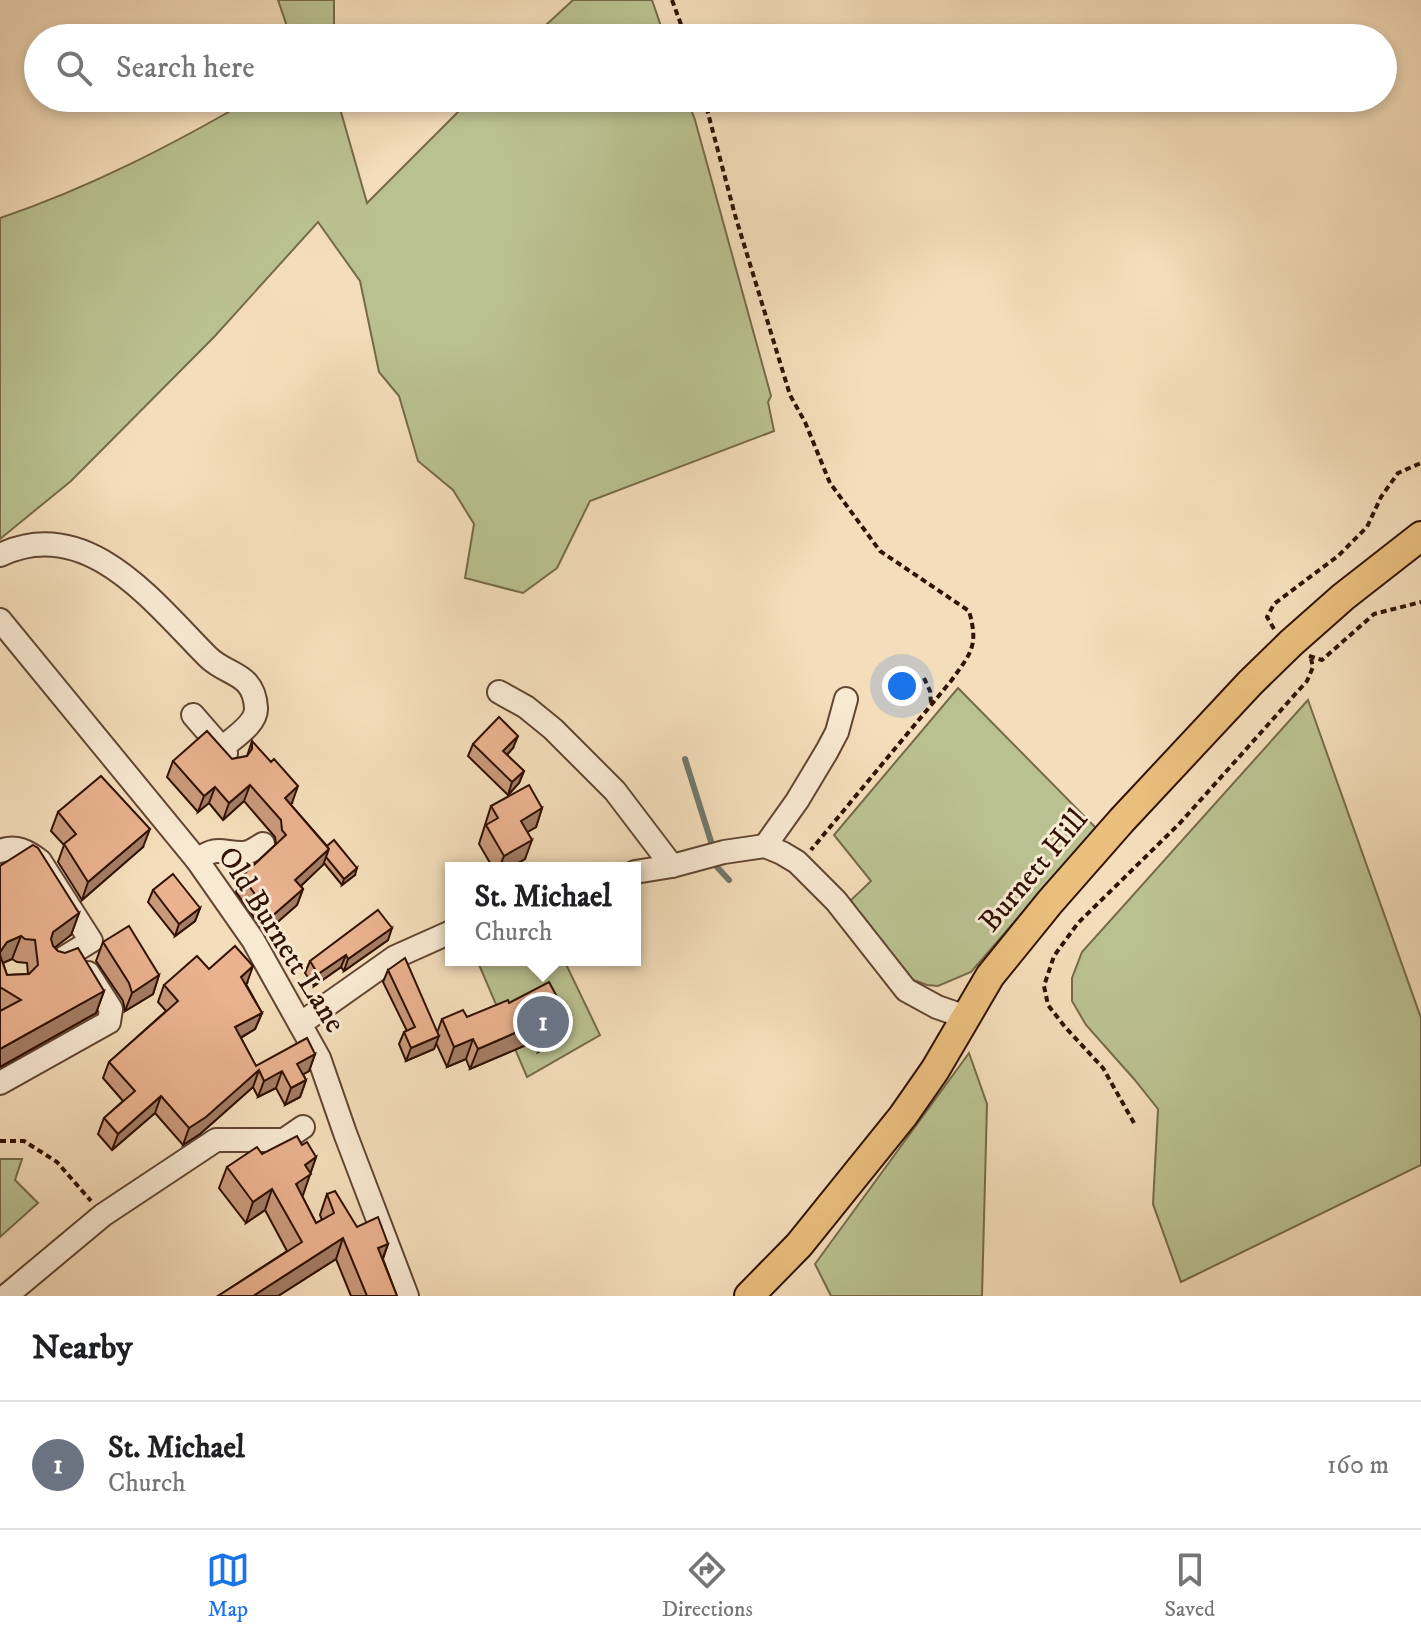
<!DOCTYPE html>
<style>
body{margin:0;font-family:"IM FELL DW Pica",serif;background:#f2f2f2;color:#202124}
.you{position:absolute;left:902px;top:686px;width:28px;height:28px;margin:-20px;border:6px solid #fff;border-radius:50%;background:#1a73e8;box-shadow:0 0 0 12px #1a73e833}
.badge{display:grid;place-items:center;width:52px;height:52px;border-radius:50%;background:#1a73e8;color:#fff;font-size:26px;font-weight:700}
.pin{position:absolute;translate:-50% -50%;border:4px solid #fff;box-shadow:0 2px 8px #0006}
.popup{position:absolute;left:445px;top:862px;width:196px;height:104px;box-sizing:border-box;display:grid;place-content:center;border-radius:0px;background:#fff;filter:drop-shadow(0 2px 6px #0005);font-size:26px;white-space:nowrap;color:#757577}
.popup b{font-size:30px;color:#202124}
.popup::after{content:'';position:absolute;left:50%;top:100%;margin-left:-16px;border:16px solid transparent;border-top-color:#fff}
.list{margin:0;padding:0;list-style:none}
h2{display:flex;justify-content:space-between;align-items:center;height:104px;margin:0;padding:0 32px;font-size:34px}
h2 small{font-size:26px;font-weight:400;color:#757577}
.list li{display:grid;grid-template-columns:52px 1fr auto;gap:24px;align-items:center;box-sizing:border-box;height:128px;padding:0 32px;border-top:2px solid #e0e0e0}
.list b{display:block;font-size:30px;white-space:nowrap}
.list p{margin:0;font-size:26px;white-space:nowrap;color:#757577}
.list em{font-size:26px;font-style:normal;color:#757577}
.icon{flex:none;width:44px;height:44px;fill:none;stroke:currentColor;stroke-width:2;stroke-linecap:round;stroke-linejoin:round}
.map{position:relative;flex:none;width:1421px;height:1296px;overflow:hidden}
.search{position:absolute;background:#fff;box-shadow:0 4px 12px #0003;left:24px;right:24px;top:24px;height:88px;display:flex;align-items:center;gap:20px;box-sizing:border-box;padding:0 28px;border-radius:44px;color:#757577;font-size:30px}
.sheet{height:232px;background:#fff}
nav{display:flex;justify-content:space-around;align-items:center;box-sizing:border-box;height:112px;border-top:2px solid #e0e0e0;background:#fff;font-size:22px;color:#757577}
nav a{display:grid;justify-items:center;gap:4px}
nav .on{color:#1a73e8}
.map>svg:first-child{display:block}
</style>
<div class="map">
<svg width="1421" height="1296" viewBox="0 0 1421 1296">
<rect width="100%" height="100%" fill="#f4ddba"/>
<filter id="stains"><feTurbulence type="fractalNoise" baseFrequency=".0025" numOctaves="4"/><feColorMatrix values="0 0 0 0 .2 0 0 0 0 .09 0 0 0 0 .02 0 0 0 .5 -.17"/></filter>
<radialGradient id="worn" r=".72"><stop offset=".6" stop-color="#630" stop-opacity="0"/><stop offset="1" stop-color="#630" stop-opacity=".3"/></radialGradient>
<g fill="#bac191" stroke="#766a4a" stroke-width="2">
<path d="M 278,0 L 334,0 L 334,38 L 291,38 Z"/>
<path d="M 573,0 L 652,0 L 665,38 L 532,38 Z"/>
<path d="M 253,98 L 337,98 L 367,203 L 472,98 L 687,98 L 695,120 L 771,396 L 768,402 L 774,431 L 590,501 L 557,568 L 523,593 L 465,578 L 474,524 L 453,490 L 418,461 L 399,396 L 379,372 L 360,281 L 318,222 L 215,336 L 71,481 L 0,539 L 0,218 C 89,188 172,145 253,98 Z"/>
<path d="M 958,688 L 1096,828 L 971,972 L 938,986 L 927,985 L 911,979 L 849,902 L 871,881 L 834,835 Z"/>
<path d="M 1308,700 L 1421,1018 L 1421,1165 L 1181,1282 L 1153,1204 L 1158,1109 L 1134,1079 L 1086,1025 L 1072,1001 L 1072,978 L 1082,952 Z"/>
<path d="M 477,960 L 564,960 L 600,1035 L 527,1077 Z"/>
<path d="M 969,1053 L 987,1104 L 982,1296 L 831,1296 L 815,1264 Z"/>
<path d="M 0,1159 L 22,1159 L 15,1180 L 38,1203 L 0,1237 Z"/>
</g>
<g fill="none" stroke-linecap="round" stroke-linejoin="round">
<g stroke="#71776c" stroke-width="6">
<path d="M 685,759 L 714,851"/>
<path d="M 717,867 L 729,880"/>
</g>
<g stroke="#624532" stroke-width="26">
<g id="minor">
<path d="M 0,555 C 87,513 154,603 208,657 C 227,676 254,672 256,708 C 257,724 233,738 222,748"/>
<path d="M 0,620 L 197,860 L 253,940 L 319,1058 L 345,1133 L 407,1296"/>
<path d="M 499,692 L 526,707 L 553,729 L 615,791 L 672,866"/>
<path d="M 193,715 L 226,753"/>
<path d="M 765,846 L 797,801 L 827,751 L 837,732 L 846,699"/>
<path d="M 0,851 C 16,845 27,851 40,861 L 91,941 L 57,962"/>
<path d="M 197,860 C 219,844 223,854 244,853 C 252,852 257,847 263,844"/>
<path d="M 635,872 L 672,866 L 724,852 L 765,846 L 782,853 L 797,862 L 836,901 L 906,990 L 937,1007 L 966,1017"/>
<path d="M 300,1024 L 395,957 L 451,932"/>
<path d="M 0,1083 L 109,1022 L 111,1009 L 88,973"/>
<path d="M 6,1296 L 103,1215 L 216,1140 L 284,1140 L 303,1127"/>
</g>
</g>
<g stroke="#311204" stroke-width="32">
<path id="major" d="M 749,1296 L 799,1245 L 903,1116 L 935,1070 L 990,976 L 1050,902 L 1122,820 L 1250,683 L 1291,643 L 1343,597 L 1421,536"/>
</g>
<g stroke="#311204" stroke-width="4" stroke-dasharray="6 4" stroke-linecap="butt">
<path d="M 672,0 L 686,38"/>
<path d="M 704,98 L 735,215 L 790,395 L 805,422 L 830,483 L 880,551 L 969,611 C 979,646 971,653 951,681 L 811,850"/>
<path d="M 1274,629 L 1267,617 L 1274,604 L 1338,556 L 1367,527 L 1381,497 L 1398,473 L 1421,463"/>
<path d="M 1309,656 L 1322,660 L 1374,614 L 1421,602"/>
<path d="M 924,678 L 930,691 L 931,703"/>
<path d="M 1134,1123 L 1103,1068 L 1065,1027 L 1048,1005 L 1044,986 L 1054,956 L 1078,923 L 1180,823 L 1307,681 L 1313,667 L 1311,659"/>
<path d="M 0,1141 L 24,1141 L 57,1162 L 91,1201"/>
</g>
<use href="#minor" stroke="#f8e9d2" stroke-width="22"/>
<use href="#major" stroke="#eabe7d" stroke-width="28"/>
</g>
<g fill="#c9997b" stroke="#311204" stroke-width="2" fill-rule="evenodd">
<path d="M 252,741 L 292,803 L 290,804 L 327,846 L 355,875 L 342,885 L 324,863 L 301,886 L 303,889 L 297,905 L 265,933 L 236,892 L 242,876 L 276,844 L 275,837 L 244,801 L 223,820 L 209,803 L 198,812 L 167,777 L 173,761 L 232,759 L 247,756 Z"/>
<path d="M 473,744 L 513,748 L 507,755 L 524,771 L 519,783 L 508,795 L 468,756 Z"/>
<path d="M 491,806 L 542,808 L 536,827 L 527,832 L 525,859 L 509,868 L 493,868 L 479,844 Z"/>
<path d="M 58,812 L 143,847 L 82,900 L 58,862 L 64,845 L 51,831 Z"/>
<path d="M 0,866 L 79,913 L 71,935 L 54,948 L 104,991 L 96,1013 L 0,1067 ZM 12,959 L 17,962 L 27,963 L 28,974 L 7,975 L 3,963 Z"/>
<path d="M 153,890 L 200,908 L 195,921 L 175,936 L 148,902 Z"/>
<path d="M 388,940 L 344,971 L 341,967 L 314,986 L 305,973 L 310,961 Z"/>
<path d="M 103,942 L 159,975 L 153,994 L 125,1011 L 123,1001 L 96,961 Z"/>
<path d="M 209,969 L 247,983 L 246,984 L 262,1013 L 255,1029 L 241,1038 L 256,1066 L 315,1054 L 309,1071 L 303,1074 L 306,1080 L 300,1097 L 285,1105 L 276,1088 L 258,1097 L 253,1087 L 200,1134 L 183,1145 L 155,1113 L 112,1150 L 98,1134 L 104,1118 L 123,1101 L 103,1078 L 109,1062 L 166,1011 L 158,1002 L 164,985 Z"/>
<path d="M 388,970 L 437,1033 L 442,1019 L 467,1017 L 509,1003 L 569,1019 L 561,1040 L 538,1052 L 533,1042 L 470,1069 L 466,1059 L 447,1067 L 436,1043 L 434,1049 L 406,1061 L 399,1044 L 404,1032 L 407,1031 L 383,982 Z"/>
<path d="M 302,1145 L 316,1157 L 302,1196 L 316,1223 L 322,1220 L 320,1215 L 327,1194 L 357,1227 L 388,1244 L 383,1259 L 397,1296 L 351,1296 L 336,1259 L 278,1296 L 218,1296 L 287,1251 L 265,1210 L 246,1223 L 219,1188 L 227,1167 L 262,1154 Z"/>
</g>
<g fill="#a47d64" stroke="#311204" stroke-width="2">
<path d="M 518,736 L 513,748 L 499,763 L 503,751 Z"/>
<path d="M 524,771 L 519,783 L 508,795 L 512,782 Z"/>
<path d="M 250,785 L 244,801 L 223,820 L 229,803 Z"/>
<path d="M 298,786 L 292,803 L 279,814 L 285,798 Z"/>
<path d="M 215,787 L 209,803 L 198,812 L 204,796 Z"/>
<path d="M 542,808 L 536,827 L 514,840 L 521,821 Z"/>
<path d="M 150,829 L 143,847 L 82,900 L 88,882 Z"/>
<path d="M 532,840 L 525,859 L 509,868 L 499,868 L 504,856 Z"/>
<path d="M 329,849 L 323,865 L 289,897 L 295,880 Z"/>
<path d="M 357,868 L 355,875 L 342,885 L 344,879 Z"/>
<path d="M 303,889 L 297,905 L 265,933 L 271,917 Z"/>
<path d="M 200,908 L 195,921 L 175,936 L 179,924 Z"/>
<path d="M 79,913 L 71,935 L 45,955 L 53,932 Z"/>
<path d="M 392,928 L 388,940 L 344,971 L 348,959 Z"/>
<path d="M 21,936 L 12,959 L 0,964 L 0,952 L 7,942 Z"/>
<path d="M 346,955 L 341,967 L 314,986 L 318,974 Z"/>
<path d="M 253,966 L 247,983 L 235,993 L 241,977 Z"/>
<path d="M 159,975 L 153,994 L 125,1011 L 132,993 Z"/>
<path d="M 104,991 L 96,1013 L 0,1067 L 0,1049 Z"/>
<path d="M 262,1013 L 255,1029 L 229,1044 L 235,1027 Z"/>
<path d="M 569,1019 L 561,1040 L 538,1052 L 545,1032 Z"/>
<path d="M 540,1022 L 533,1042 L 470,1069 L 478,1049 Z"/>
<path d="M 439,1036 L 434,1049 L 406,1061 L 411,1048 Z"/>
<path d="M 473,1039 L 466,1059 L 447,1067 L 454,1047 Z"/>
<path d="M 315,1054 L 309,1071 L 291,1081 L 297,1064 Z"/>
<path d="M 259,1070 L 253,1087 L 200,1134 L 183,1145 L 189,1128 Z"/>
<path d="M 282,1071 L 276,1088 L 258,1097 L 264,1081 Z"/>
<path d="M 306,1080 L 300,1097 L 285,1105 L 291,1088 Z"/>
<path d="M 161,1096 L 155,1113 L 112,1150 L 118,1134 Z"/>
<path d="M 316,1157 L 303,1195 L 288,1205 L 305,1165 Z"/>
<path d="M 272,1189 L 265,1210 L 246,1223 L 253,1202 Z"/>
<path d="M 343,1238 L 336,1259 L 278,1296 L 253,1296 Z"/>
<path d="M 388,1244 L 380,1265 L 378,1248 Z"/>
</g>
<g fill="#eab28f" stroke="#311204" stroke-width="2">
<path d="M 499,717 L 518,736 L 503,751 L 524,771 L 512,782 L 473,744 Z"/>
<path d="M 207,731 L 232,759 L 247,756 L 252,749 L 252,741 L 271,762 L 274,759 L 298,786 L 285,798 L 329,849 L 295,880 L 303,889 L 271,917 L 242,876 L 286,835 L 282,830 L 281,820 L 250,785 L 229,803 L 215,787 L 204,796 L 173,761 Z"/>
<path d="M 101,776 L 150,829 L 88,882 L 64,844 L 76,834 L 58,812 Z"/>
<path d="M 529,785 L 542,808 L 521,821 L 532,840 L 504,856 L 486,825 L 498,818 L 491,806 Z"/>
<path d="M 334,840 L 357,868 L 344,879 L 326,857 L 329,849 L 327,846 Z"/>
<path d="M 33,845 L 38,848 L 79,913 L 53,932 L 51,939 L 53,946 L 58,951 L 65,953 L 78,948 L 104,991 L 0,1049 L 0,1011 L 21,1000 L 0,987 L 0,955 L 7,975 L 29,974 L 38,965 L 35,940 L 25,939 L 21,936 L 7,942 L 0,952 L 0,866 Z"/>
<path d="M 173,874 L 200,908 L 179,924 L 153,890 Z"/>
<path d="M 378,910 L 392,928 L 348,959 L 346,955 L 318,974 L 310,961 Z"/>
<path d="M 129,926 L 159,975 L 132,993 L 129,983 L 103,942 Z"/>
<path d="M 235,946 L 253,966 L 241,977 L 262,1013 L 235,1027 L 256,1066 L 307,1038 L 315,1054 L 297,1064 L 306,1080 L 291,1088 L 282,1071 L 264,1081 L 259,1070 L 206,1117 L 189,1128 L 161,1096 L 118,1134 L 104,1118 L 135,1091 L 109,1062 L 178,1001 L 164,985 L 197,956 L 209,969 Z"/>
<path d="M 405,958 L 439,1036 L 411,1048 L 404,1032 L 415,1027 L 388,970 Z"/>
<path d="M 549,982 L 569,1019 L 545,1032 L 540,1022 L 478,1049 L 473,1039 L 454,1047 L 442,1019 L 463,1010 L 467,1017 L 508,1000 L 509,1003 Z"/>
<path d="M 297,1136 L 302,1145 L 307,1142 L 316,1157 L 305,1165 L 311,1174 L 296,1184 L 316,1223 L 334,1213 L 327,1194 L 335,1191 L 357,1227 L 378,1217 L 388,1244 L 378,1248 L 397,1296 L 367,1296 L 343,1238 L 253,1296 L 218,1296 L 302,1242 L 272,1189 L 253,1202 L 227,1167 L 257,1147 L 262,1154 Z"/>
</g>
<g text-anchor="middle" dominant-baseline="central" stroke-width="6" stroke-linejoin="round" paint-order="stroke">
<g font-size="30" fill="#311204" stroke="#f8e9d2">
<text transform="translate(1034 871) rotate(-50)">Burnett Hill</text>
<text transform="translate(281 940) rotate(58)">Old Burnett Lane</text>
</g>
</g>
<rect width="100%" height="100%" filter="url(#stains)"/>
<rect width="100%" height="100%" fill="url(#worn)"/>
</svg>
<div class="you"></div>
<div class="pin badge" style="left:543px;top:1022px;background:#6b7280">1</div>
<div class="popup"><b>St. Michael</b>Church</div>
<div class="search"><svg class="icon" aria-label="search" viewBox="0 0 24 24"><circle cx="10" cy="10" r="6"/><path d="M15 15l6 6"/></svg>Search here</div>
</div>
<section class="sheet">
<h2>Nearby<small></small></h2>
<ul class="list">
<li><span class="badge" style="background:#6b7280">1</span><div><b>St. Michael</b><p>Church</p></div><em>160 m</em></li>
</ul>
</section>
<nav>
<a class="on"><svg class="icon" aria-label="map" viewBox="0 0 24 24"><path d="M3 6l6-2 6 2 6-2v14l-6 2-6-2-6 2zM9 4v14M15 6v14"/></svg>Map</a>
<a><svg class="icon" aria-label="directions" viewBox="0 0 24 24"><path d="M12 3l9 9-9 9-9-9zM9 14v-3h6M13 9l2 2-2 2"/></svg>Directions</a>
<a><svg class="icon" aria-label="saved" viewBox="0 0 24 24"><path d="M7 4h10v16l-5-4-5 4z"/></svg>Saved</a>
</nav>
